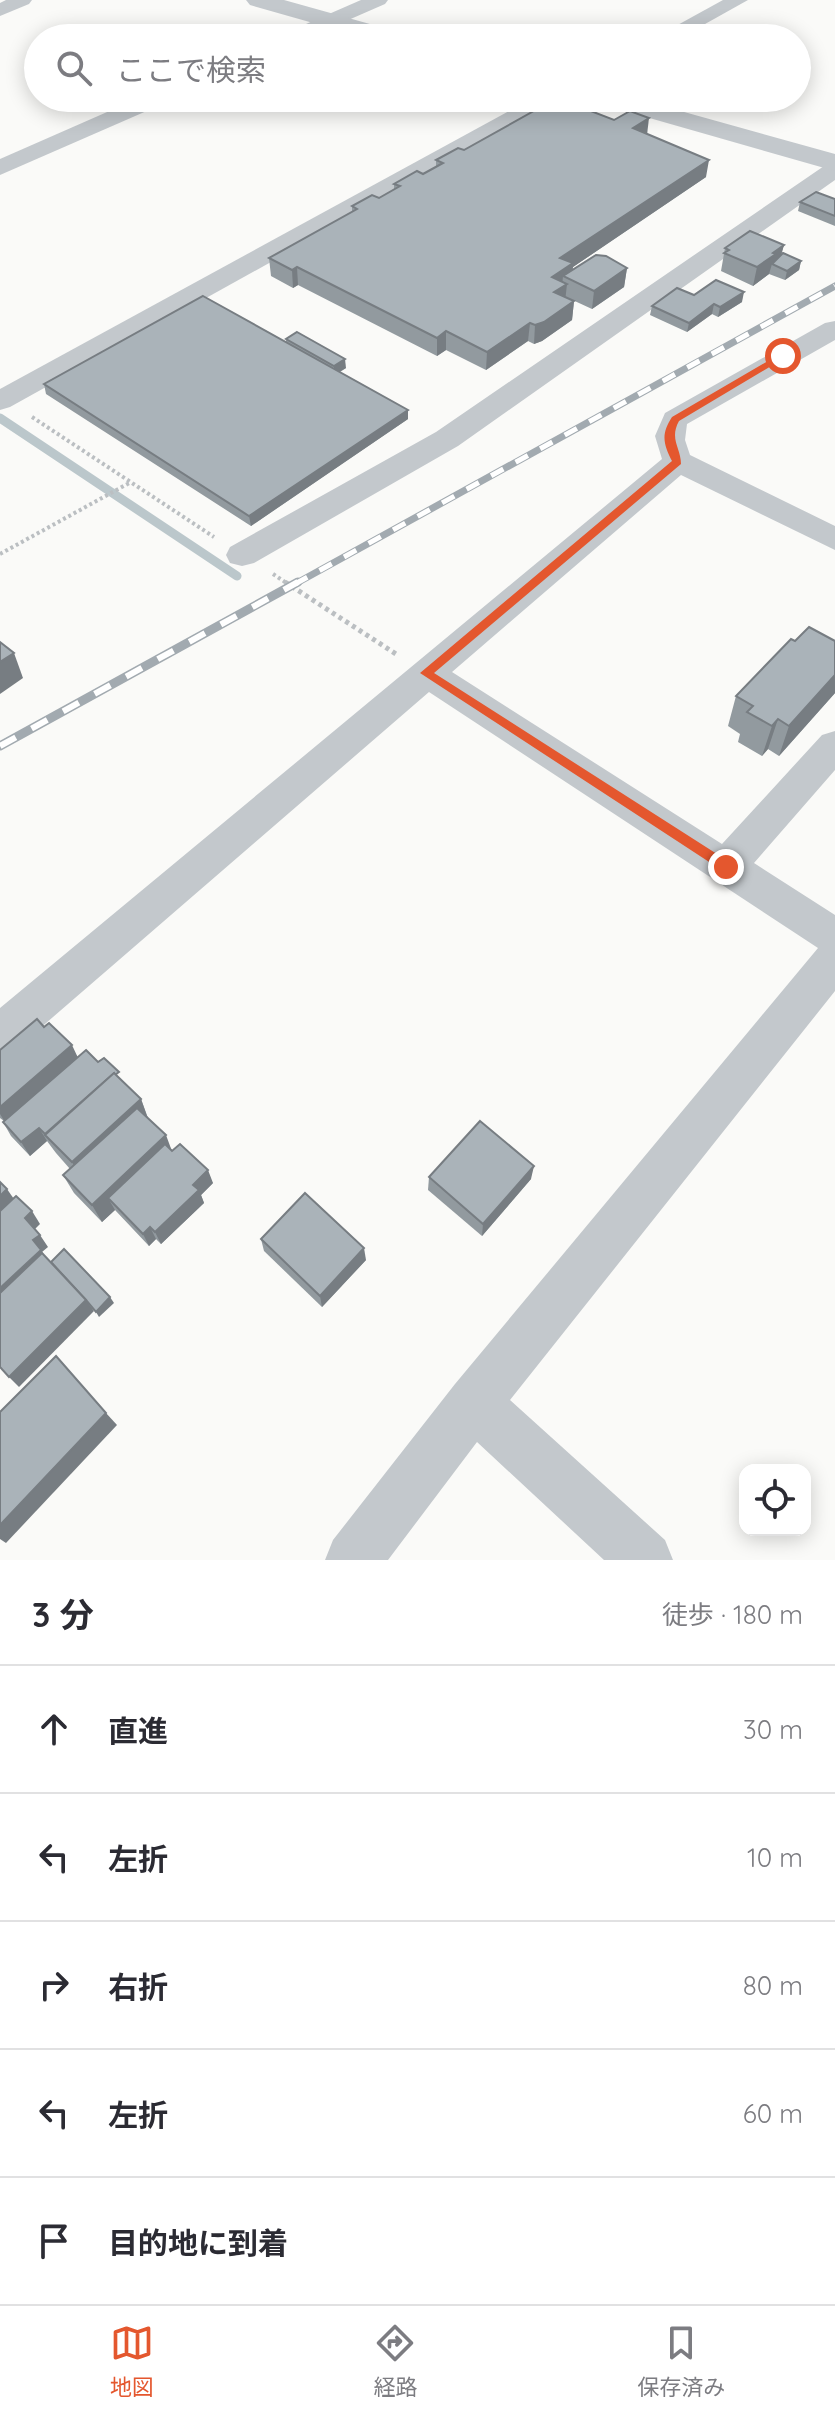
<!DOCTYPE html>
<html lang="ja">
<meta charset="utf-8">
<style>
body{margin:0;font-family:Quicksand,"Noto Sans JP",sans-serif;background:#f7f7f7;color:#2b2b33}
.controls{position:absolute;right:24px;bottom:24px;display:grid;overflow:hidden;border-radius:16px;box-shadow:0 4px 20px #0003}
.controls button{width:72px;height:72px;display:grid;place-items:center;padding:0;border:0;border-bottom:2px solid #e1e1e2;background:#fff;color:#2b2b33;font:40px sans-serif}
.stop{position:absolute;width:24px;height:24px;margin:-18px;border:6px solid #e4572e;border-radius:50%;background:#fff}
.stop.end{background:#e4572e;border-color:#fff;box-shadow:0 2px 8px #0008}
.list{margin:0;padding:0;list-style:none}
h2{display:flex;justify-content:space-between;align-items:center;height:104px;margin:0;padding:0 32px;font-size:34px}
h2 small{font-size:26px;font-weight:400;color:#7c7c81}
.list li{display:grid;grid-template-columns:52px 1fr auto;gap:24px;align-items:center;box-sizing:border-box;height:128px;padding:0 32px;border-top:2px solid #e1e1e2}
.list b{display:block;font-size:30px;white-space:nowrap}
.list em{font-size:26px;font-style:normal;color:#7c7c81}
.icon{flex:none;width:44px;height:44px;fill:none;stroke:currentColor;stroke-width:2;stroke-linecap:round;stroke-linejoin:round}
.map{position:relative;flex:none;width:835px;height:1560px;overflow:hidden}
.search{position:absolute;background:#fff;box-shadow:0 4px 20px #0003;left:24px;right:24px;top:24px;height:88px;display:flex;align-items:center;gap:20px;box-sizing:border-box;padding:0 28px;border-radius:44px;color:#7c7c81;font-size:30px}
.sheet{height:744px;background:#fff}
nav{display:flex;justify-content:space-around;align-items:center;box-sizing:border-box;height:112px;border-top:2px solid #e1e1e2;background:#fff;font-size:22px;color:#7c7c81}
nav a{display:grid;justify-items:center;gap:4px}
nav .on{color:#e4572e}
.map>svg:first-child{display:block}
</style>
<div class="map">
<svg width="835" height="1560" viewBox="0 0 835 1560">
<rect width="100%" height="100%" fill="#fafaf8"/>
<g fill="none" stroke-linecap="round" stroke-linejoin="round">
<path stroke="#bbc7cb" stroke-width="9" d="M 0,418 L 237,576"/>
<g stroke="#bbbfc2" stroke-width="4" stroke-dasharray="3 3" stroke-linecap="butt">
<path d="M 32,417 L 214,537"/>
<path d="M 0,554 L 131,482"/>
<path d="M 273,574 L 288,584"/>
</g>
<path stroke="#bbbfc2" stroke-width="5" stroke-dasharray="4 4" stroke-linecap="butt" d="M 285,582 L 396,654"/>
<g fill="#c3c8cc" fill-rule="evenodd">
<path d="M 6,0 L 32,0 L 29,4 L 0,16 L 0,3 Z"/>
<path d="M 361,0 L 388,0 L 385,4 L 307,38 L 280,38 L 283,34 Z"/>
<path d="M 723,0 L 748,0 L 680,38 L 654,38 Z"/>
<path d="M 139,98 L 168,98 L 165,103 L 0,175 L 0,159 Z"/>
<path d="M 533,98 L 560,98 L 557,103 L 10,407 L 0,410 L 0,389 Z"/>
<path d="M 835,162 L 835,180 L 458,446 L 254,563 L 242,566 L 230,563 L 226,555 L 230,547 L 436,432 L 827,164 Z"/>
<path d="M 835,321 L 835,340 L 687,424 L 685,440 L 690,455 L 835,526 L 835,550 L 681,475 L 452,672 L 722,844 L 822,735 L 835,731 L 835,770 L 754,863 L 835,915 L 835,991 L 510,1400 L 665,1540 L 673,1560 L 604,1560 L 477,1442 L 388,1560 L 325,1560 L 333,1540 L 455,1384 L 818,948 L 429,692 L 16,1049 L 0,1055 L 0,1008 L 662,459 L 655,436 L 665,413 L 825,323 Z"/>
</g>
<g fill="#c3c8cc" fill-rule="evenodd">
<path d="M 246,0 L 284,0 L 402,33 L 405,38 L 366,38 L 250,5 Z"/>
<path d="M 593,98 L 634,98 L 835,154 L 835,171 L 597,103 Z"/>
</g>
<g stroke="#a2aab0" stroke-width="7">
<path id="rail-far1" d="M 295,584 L 835,286"/>
</g>
<g stroke="#a2aab0" stroke-width="9">
<path id="rail" d="M 0,746 L 298,582"/>
</g>
<use href="#rail-far1" stroke="#fff" stroke-width="5" stroke-dasharray="14" stroke-linecap="butt"/>
<use href="#rail" stroke="#fff" stroke-width="6" stroke-dasharray="18" stroke-linecap="butt"/>
</g>
<g fill="#929a9f">
<path d="M 647,134 L 706,177 L 573,267 L 572,271 L 627,268 L 624,287 L 592,309 L 566,297 L 574,301 L 572,320 L 542,341 L 534,344 L 528,341 L 486,370 L 446,350 L 437,356 L 298,285 L 293,288 L 271,276 L 269,258 L 352,212 L 352,206 L 379,198 L 394,189 L 394,184 L 423,174 L 436,167 L 436,160 L 464,150 Z"/>
<path d="M 835,199 L 835,226 L 798,211 L 800,202 Z"/>
<path d="M 784,245 L 781,254 L 801,261 L 799,270 L 785,280 L 769,274 L 753,286 L 721,271 L 725,248 Z"/>
<path d="M 694,295 L 742,302 L 718,317 L 712,314 L 687,332 L 650,315 L 652,306 Z"/>
<path d="M 286,339 L 346,368 L 340,372 L 408,419 L 251,526 L 46,394 L 44,384 L 286,342 Z"/>
<path d="M 835,641 L 835,693 L 779,756 L 768,749 L 762,756 L 738,742 L 740,734 L 728,726 L 736,696 Z"/>
<path d="M 44,1027 L 78,1057 L 98,1062 L 123,1082 L 141,1099 L 148,1118 L 172,1150 L 213,1183 L 201,1195 L 204,1203 L 161,1244 L 156,1239 L 149,1246 L 115,1210 L 102,1222 L 74,1193 L 63,1175 L 70,1169 L 56,1153 L 47,1141 L 30,1156 L 11,1136 L 3,1122 L 4,1121 L 0,1118 L 0,1050 Z"/>
<path d="M 429,1177 L 531,1179 L 482,1236 L 428,1190 Z"/>
<path d="M 261,1239 L 366,1260 L 322,1307 L 264,1251 Z"/>
</g>
<g fill="#777d82">
<path d="M 649,118 L 647,135 L 633,128 Z"/>
<path d="M 709,160 L 706,177 L 573,267 L 571,280 L 563,276 L 562,287 L 567,284 L 565,302 L 553,310 L 552,277 L 560,258 Z"/>
<path d="M 784,245 L 779,263 L 772,264 L 769,274 L 753,286 L 757,267 Z"/>
<path d="M 801,261 L 799,270 L 785,280 L 787,271 Z"/>
<path d="M 297,267 L 298,285 L 293,288 L 292,270 Z"/>
<path d="M 627,268 L 624,287 L 592,309 L 594,291 Z"/>
<path d="M 744,292 L 742,302 L 718,317 L 720,307 Z"/>
<path d="M 574,301 L 572,320 L 542,341 L 534,344 L 535,325 Z"/>
<path d="M 714,304 L 712,314 L 687,332 L 689,323 Z"/>
<path d="M 530,323 L 528,341 L 486,370 L 487,352 Z"/>
<path d="M 446,331 L 446,350 L 437,356 L 437,338 Z"/>
<path d="M 345,359 L 346,368 L 334,375 L 334,366 Z"/>
<path d="M 408,410 L 408,419 L 251,526 L 249,516 Z"/>
<path d="M 14,653 L 23,678 L 0,694 L 0,662 Z"/>
<path d="M 835,675 L 835,693 L 779,756 L 789,726 Z"/>
<path d="M 778,719 L 768,749 L 762,756 L 772,726 Z"/>
<path d="M 72,1045 L 79,1060 L 6,1124 L 0,1114 L 0,1107 Z"/>
<path d="M 141,1099 L 148,1119 L 82,1180 L 72,1162 Z"/>
<path d="M 39,1128 L 47,1141 L 30,1156 L 21,1142 Z"/>
<path d="M 166,1135 L 173,1154 L 108,1198 L 115,1210 L 102,1222 L 92,1205 Z"/>
<path d="M 534,1166 L 531,1179 L 482,1236 L 483,1224 Z"/>
<path d="M 208,1170 L 213,1183 L 201,1195 L 204,1203 L 161,1244 L 155,1232 L 193,1185 Z"/>
<path d="M 7,1189 L 16,1202 L 0,1217 L 0,1196 Z"/>
<path d="M 32,1211 L 40,1224 L 33,1231 L 25,1218 Z"/>
<path d="M 150,1227 L 156,1239 L 149,1246 L 143,1234 Z"/>
<path d="M 40,1235 L 48,1247 L 42,1252 L 49,1262 L 0,1308 L 0,1288 L 33,1240 Z"/>
<path d="M 364,1248 L 366,1260 L 322,1307 L 320,1296 Z"/>
<path d="M 110,1297 L 114,1303 L 99,1317 L 96,1312 Z"/>
<path d="M 86,1300 L 94,1311 L 19,1387 L 9,1377 Z"/>
<path d="M 106,1413 L 117,1425 L 6,1543 L 0,1539 L 0,1525 Z"/>
</g>
<g fill="#aab3b9" stroke="#777d82" stroke-width="2">
<path d="M 557,98 L 614,120 L 630,111 L 649,118 L 633,128 L 709,160 L 560,258 L 573,263 L 552,277 L 567,284 L 554,292 L 574,301 L 544,322 L 535,325 L 530,323 L 487,352 L 446,331 L 437,338 L 297,267 L 292,270 L 269,258 L 357,209 L 352,206 L 372,195 L 379,198 L 400,186 L 394,184 L 417,171 L 423,174 L 443,163 L 436,160 L 458,148 L 464,150 Z"/>
<path d="M 816,192 L 835,199 L 835,216 L 800,202 Z"/>
<path d="M 750,231 L 784,245 L 773,253 L 776,254 L 757,267 L 724,253 L 729,250 L 725,248 Z"/>
<path d="M 783,253 L 801,261 L 787,271 L 772,264 Z"/>
<path d="M 596,255 L 606,256 L 627,268 L 594,291 L 563,276 Z"/>
<path d="M 716,280 L 744,292 L 720,307 L 714,304 L 689,323 L 652,306 L 677,288 L 694,295 Z"/>
<path d="M 203,296 L 408,410 L 249,516 L 44,384 Z"/>
<path d="M 297,332 L 345,359 L 334,366 L 286,339 Z"/>
<path d="M 809,627 L 835,641 L 835,675 L 789,726 L 778,719 L 772,726 L 747,712 L 753,706 L 736,696 L 791,639 L 795,641 Z"/>
<path d="M 0,642 L 14,653 L 0,662 Z"/>
<path d="M 37,1019 L 44,1027 L 49,1023 L 72,1045 L 0,1107 L 0,1050 Z"/>
<path d="M 86,1050 L 98,1062 L 104,1058 L 119,1072 L 115,1075 L 114,1073 L 45,1134 L 39,1128 L 21,1142 L 3,1122 Z"/>
<path d="M 114,1073 L 141,1099 L 72,1162 L 45,1135 Z"/>
<path d="M 137,1108 L 166,1135 L 92,1205 L 63,1175 Z"/>
<path d="M 480,1121 L 534,1166 L 483,1224 L 429,1177 Z"/>
<path d="M 165,1144 L 172,1151 L 180,1144 L 208,1170 L 193,1185 L 199,1190 L 155,1232 L 150,1227 L 143,1234 L 108,1198 Z"/>
<path d="M 0,1182 L 7,1189 L 0,1196 Z"/>
<path d="M 305,1193 L 364,1248 L 320,1296 L 261,1239 Z"/>
<path d="M 16,1196 L 32,1211 L 25,1218 L 40,1235 L 33,1240 L 41,1250 L 0,1288 L 0,1211 Z"/>
<path d="M 64,1249 L 110,1297 L 96,1312 L 86,1300 L 51,1262 Z"/>
<path d="M 42,1253 L 86,1300 L 9,1377 L 0,1367 L 0,1293 Z"/>
<path d="M 56,1356 L 106,1413 L 0,1525 L 0,1412 Z"/>
</g>
<path fill="#e4572e" d="M 780,354 L 788,356 L 679,421 C 669,439 681,448 681,464 L 434,673 L 731,863 L 733,867 L 726,873 L 420,673 L 672,461 C 663,443 661,434 672,417 Z"/>
</svg>
<div class="controls">
<button><svg class="icon" aria-label="locate" viewBox="0 0 24 24"><circle cx="12" cy="12" r="6"/><path d="M12 2v4M12 18v4M2 12h4M18 12h4"/></svg></button>
</div>
<div class="stop" style="left:783px;top:356px"></div>
<div class="stop end" style="left:726px;top:867px"></div>
<div class="search"><svg class="icon" aria-label="search" viewBox="0 0 24 24"><circle cx="10" cy="10" r="6"/><path d="M15 15l6 6"/></svg>ここで検索</div>
</div>
<section class="sheet">
<h2>3 分<small>徒歩 · 180 m</small></h2>
<ul class="list">
<li><svg class="icon" aria-label="ahead" viewBox="0 0 24 24"><path d="M12 20V5M6 11l6-6 6 6"/></svg><div><b>直進</b></div><em>30 m</em></li>
<li><svg class="icon" aria-label="left" viewBox="0 0 24 24"><path d="M17 20v-9H6M10 6l-5 5 5 5"/></svg><div><b>左折</b></div><em>10 m</em></li>
<li><svg class="icon" aria-label="right" viewBox="0 0 24 24"><path d="M7 20v-9h11M14 6l5 5-5 5"/></svg><div><b>右折</b></div><em>80 m</em></li>
<li><svg class="icon" aria-label="left" viewBox="0 0 24 24"><path d="M17 20v-9H6M10 6l-5 5 5 5"/></svg><div><b>左折</b></div><em>60 m</em></li>
<li><svg class="icon" aria-label="arrive" viewBox="0 0 24 24"><path d="M6 21V4h12l-3 4 3 4H6"/></svg><div><b>目的地に到着</b></div></li>
</ul>
</section>
<nav>
<a class="on"><svg class="icon" aria-label="map" viewBox="0 0 24 24"><path d="M3 6l6-2 6 2 6-2v14l-6 2-6-2-6 2zM9 4v14M15 6v14"/></svg>地図</a>
<a><svg class="icon" aria-label="directions" viewBox="0 0 24 24"><path d="M12 3l9 9-9 9-9-9zM9 14v-3h6M13 9l2 2-2 2"/></svg>経路</a>
<a><svg class="icon" aria-label="saved" viewBox="0 0 24 24"><path d="M7 4h10v16l-5-4-5 4z"/></svg>保存済み</a>
</nav>
